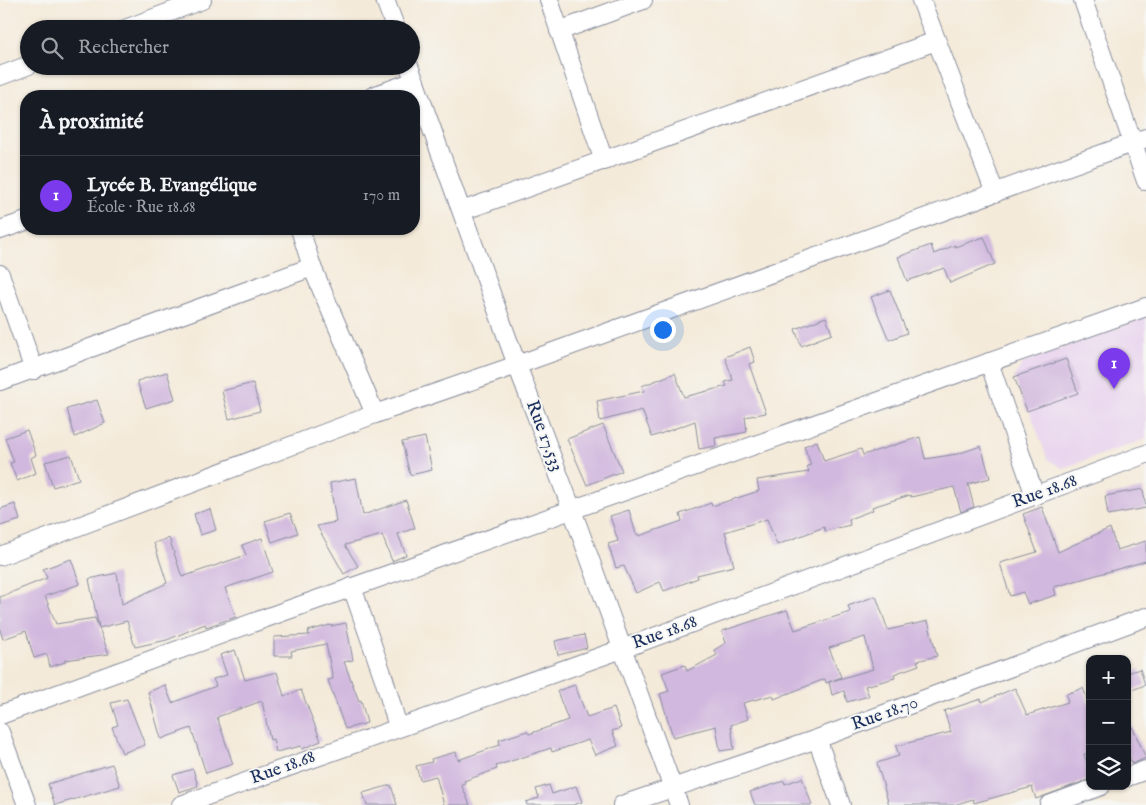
<!DOCTYPE html>
<html lang="fr">
<meta charset="utf-8">
<style>
body{margin:0;font-family:"IM FELL English",serif;background:#242831;color:#f1f3f6}
.controls{position:absolute;right:15px;bottom:15px;display:grid;overflow:hidden;border-radius:10px;box-shadow:0 1px 4px #0004}
.controls button{width:45px;height:45px;display:grid;place-items:center;padding:0;border:0;border-bottom:1px solid #363941;background:#171b24;color:#f1f3f6;font:25px sans-serif}
.you{position:absolute;left:662px;top:329px;width:18px;height:18px;margin:-12px;border:4px solid #fff;border-radius:50%;background:#1a73e8;box-shadow:0 0 0 8px #1a73e833}
.badge{display:grid;place-items:center;width:32px;height:32px;border-radius:50%;background:#7c3aed;color:#fff;font-size:16px;font-weight:700}
.pin{position:absolute;translate:-50% -41px;filter:drop-shadow(0 1px 2px #0008)}
.pin::after{content:'';position:absolute;top:26px;width:18px;height:15px;background:inherit;clip-path:polygon(0 0,100% 0,50% 100%)}
.list{margin:0;padding:0;list-style:none}
h2{display:flex;justify-content:space-between;align-items:center;height:65px;margin:0;padding:0 20px;font-size:21px}
h2 small{font-size:16px;font-weight:400;color:#9ea1a6}
.list li{display:grid;grid-template-columns:32px 1fr auto;gap:15px;align-items:center;box-sizing:border-box;height:80px;padding:0 20px;border-top:1px solid #363941}
.list b{display:block;font-size:19px;white-space:nowrap}
.list p{margin:0;font-size:16px;white-space:nowrap;color:#9ea1a6}
.list em{font-size:16px;font-style:normal;color:#9ea1a6}
.icon{flex:none;width:28px;height:28px;fill:none;stroke:currentColor;stroke-width:2;stroke-linecap:round;stroke-linejoin:round}
.map{position:relative;flex:none;width:1146px;height:805px;overflow:hidden}
.search{position:absolute;background:#171b24;box-shadow:0 1px 4px #0004;left:20px;top:20px;width:400px;height:55px;display:flex;align-items:center;gap:12px;box-sizing:border-box;padding:0 18px;border-radius:28px;color:#9ea1a6;font-size:19px}
.panel{position:absolute;background:#171b24;box-shadow:0 1px 4px #0004;left:20px;top:90px;width:400px;height:145px;border-radius:20px}
.map>svg:first-child{display:block}
</style>
<div class="map">
<svg width="1146" height="805" viewBox="0 0 1146 805">
<rect width="100%" height="100%" fill="#f6f6f2"/>
<filter id="ink" filterUnits="userSpaceOnUse"><feTurbulence type="fractalNoise" baseFrequency=".02" numOctaves="2"/><feDisplacementMap in="SourceGraphic" scale="10" xChannelSelector="R" yChannelSelector="G"/><feConvolveMatrix kernelMatrix="1 2 1 2 8 2 1 2 1" color-interpolation-filters="sRGB"/></filter>
<filter id="wash" filterUnits="userSpaceOnUse"><feTurbulence type="fractalNoise" baseFrequency=".0096" numOctaves="4" result="noise"/><feDisplacementMap in="SourceGraphic" scale="20" xChannelSelector="R" yChannelSelector="G"/><feGaussianBlur stdDeviation="1.12" result="paint"/><feColorMatrix in="noise" values="0 0 0 0 0 0 0 0 0 0 0 0 0 0 0 0 0 1.4 0 .05"/><feComposite in="paint" operator="in"/></filter>
<g filter="url(#wash)">
<rect width="100%" height="100%" fill="#f4ead9"/>
<path fill="#e8d2ee" d="M 1146,317 L 1146,439 L 1063,468 L 1048,460 L 1016,374 L 1024,362 Z"/>
<g id="blocks">
<g fill="#d1b8de" fill-rule="evenodd">
<path d="M 984,237 L 995,264 L 950,283 L 944,268 L 907,281 L 898,257 L 931,245 L 934,254 L 955,245 L 955,247 Z"/>
<path d="M 890,290 L 907,333 L 889,340 L 871,297 Z"/>
<path d="M 826,317 L 832,334 L 801,346 L 795,329 Z"/>
<path d="M 750,347 L 755,362 L 749,364 L 766,413 L 745,417 L 747,432 L 715,438 L 716,446 L 699,449 L 695,421 L 652,437 L 642,410 L 600,421 L 597,401 L 644,391 L 642,386 L 675,373 L 684,397 L 727,386 L 725,382 L 733,380 L 725,357 Z"/>
<path d="M 1066,359 L 1078,393 L 1027,411 L 1014,377 Z"/>
<path d="M 167,372 L 175,399 L 146,408 L 137,381 Z"/>
<path d="M 253,383 L 260,411 L 229,419 L 222,391 Z"/>
<path d="M 97,400 L 105,423 L 75,437 L 67,409 Z"/>
<path d="M 603,425 L 622,471 L 587,485 L 567,439 Z"/>
<path d="M 27,430 L 36,455 L 31,458 L 36,473 L 17,481 L 10,463 L 14,462 L 5,438 Z"/>
<path d="M 425,437 L 432,470 L 410,475 L 402,442 Z"/>
<path d="M 920,437 L 925,459 L 957,454 L 981,446 L 990,478 L 968,484 L 974,507 L 961,512 L 954,487 L 911,497 L 910,495 L 872,507 L 873,510 L 849,519 L 850,525 L 825,531 L 824,527 L 777,545 L 767,519 L 725,532 L 734,566 L 697,575 L 698,578 L 664,591 L 660,582 L 636,593 L 624,566 L 616,568 L 608,544 L 618,541 L 610,516 L 629,510 L 636,534 L 638,534 L 639,536 L 682,521 L 680,514 L 711,503 L 712,506 L 759,491 L 757,480 L 809,472 L 807,466 L 811,465 L 804,446 L 817,441 L 824,461 L 861,449 L 863,455 Z"/>
<path d="M 71,455 L 79,479 L 53,487 L 45,462 Z"/>
<path d="M 356,478 L 363,515 L 406,500 L 415,528 L 398,534 L 406,555 L 392,561 L 382,535 L 345,545 L 358,566 L 344,574 L 317,526 L 336,522 L 330,483 Z"/>
<path d="M 1143,489 L 1146,508 L 1108,515 L 1105,496 Z"/>
<path d="M 15,504 L 20,520 L 0,526 L 0,509 Z"/>
<path d="M 1042,507 L 1058,552 L 1110,528 L 1117,550 L 1146,541 L 1146,561 L 1054,587 L 1056,595 L 1028,604 L 1023,592 L 1010,596 L 1000,563 L 1037,552 L 1023,514 Z"/>
<path d="M 210,509 L 216,530 L 200,535 L 194,514 Z"/>
<path d="M 290,513 L 298,533 L 272,542 L 265,521 Z"/>
<path d="M 169,538 L 182,577 L 246,555 L 242,545 L 262,538 L 273,572 L 225,588 L 236,617 L 206,627 L 205,624 L 167,640 L 135,647 L 127,621 L 99,628 L 89,579 L 117,573 L 122,604 L 167,583 L 154,543 Z"/>
<path d="M 71,559 L 80,584 L 45,596 L 56,624 L 95,618 L 109,654 L 65,660 L 65,662 L 50,667 L 47,654 L 34,658 L 26,631 L 3,639 L 0,630 L 0,597 L 47,578 L 43,569 Z"/>
<path d="M 876,596 L 888,630 L 928,621 L 937,656 L 917,661 L 919,665 L 894,674 L 895,678 L 865,686 L 869,696 L 847,702 L 844,691 L 832,695 L 829,682 L 826,683 L 825,679 L 774,699 L 773,695 L 743,703 L 748,719 L 731,725 L 734,749 L 720,751 L 716,726 L 673,737 L 660,694 L 669,691 L 662,673 L 685,665 L 687,671 L 717,655 L 714,650 L 726,643 L 722,631 L 787,610 L 795,630 L 850,612 L 848,606 ZM 865,637 L 873,669 L 829,682 L 841,677 L 829,648 Z"/>
<path d="M 346,623 L 353,660 L 344,662 L 359,701 L 361,700 L 367,723 L 345,729 L 328,680 L 333,679 L 326,644 L 291,651 L 292,656 L 274,656 L 274,637 L 309,635 L 308,631 L 330,625 L 331,626 Z"/>
<path d="M 584,635 L 587,648 L 558,655 L 555,641 Z"/>
<path d="M 235,650 L 245,680 L 277,672 L 284,696 L 301,690 L 321,741 L 302,749 L 301,746 L 276,752 L 273,739 L 270,740 L 262,701 L 217,717 L 233,764 L 206,773 L 191,728 L 161,739 L 148,692 L 165,685 L 172,703 L 216,686 L 213,679 L 227,675 L 220,655 Z"/>
<path d="M 1140,669 L 1145,685 L 1127,692 L 1127,673 Z"/>
<path d="M 575,685 L 587,717 L 614,708 L 621,728 L 612,731 L 618,746 L 595,755 L 588,740 L 552,752 L 551,748 L 496,766 L 497,769 L 464,781 L 465,783 L 461,784 L 470,805 L 444,805 L 436,776 L 420,780 L 416,766 L 432,762 L 431,759 L 456,752 L 458,760 L 500,745 L 499,740 L 527,731 L 529,734 L 568,720 L 557,691 Z"/>
<path d="M 1015,688 L 1027,715 L 1068,702 L 1066,694 L 1083,688 L 1090,707 L 1090,753 L 1084,754 L 1090,772 L 1090,779 L 1036,799 L 1032,787 L 974,803 L 973,799 L 954,805 L 889,805 L 877,763 L 899,756 L 896,746 L 951,732 L 944,711 L 981,699 L 982,702 Z"/>
<path d="M 127,699 L 145,745 L 122,753 L 112,727 L 118,725 L 111,703 Z"/>
<path d="M 1127,715 L 1146,758 L 1132,764 L 1127,752 Z"/>
<path d="M 112,764 L 120,786 L 55,805 L 48,784 Z"/>
<path d="M 193,769 L 198,786 L 179,792 L 173,775 Z"/>
<path d="M 802,778 L 812,805 L 755,805 L 750,792 L 784,781 L 785,784 Z"/>
<path d="M 391,785 L 397,805 L 367,805 L 363,793 Z"/>
<path d="M 549,785 L 552,794 L 576,786 L 582,802 L 573,805 L 527,805 L 526,802 L 539,798 L 536,789 Z"/>
</g>
</g>
</g>
<g filter="url(#ink)">
<use href="#blocks" fill-opacity="0" stroke="#888c9c" stroke-width="1"/>
<g fill="none" stroke-linecap="round" stroke-linejoin="round">
<g stroke="#888c9c" stroke-width="20">
<g id="minor">
<path d="M 385,0 L 396,29"/>
<path d="M 549,0 L 604,161"/>
<path d="M 921,0 L 995,193"/>
<path d="M 1083,0 L 1146,181"/>
<path d="M 125,29 L 202,0"/>
<path d="M 559,31 L 643,0"/>
<path d="M 409,66 L 517,365 L 572,510 L 679,805"/>
<path d="M 0,76 L 29,65"/>
<path d="M 373,96 L 415,81"/>
<path d="M 462,211 L 936,41"/>
<path d="M 300,229 L 312,267 L 375,414"/>
<path d="M 0,230 L 26,221"/>
<path d="M 0,274 L 34,370"/>
<path d="M 989,362 L 1035,496"/>
<path d="M 0,381 L 312,267"/>
<path d="M 0,556 L 375,414 L 517,365 L 1146,138"/>
<path d="M 352,587 L 384,679 L 398,727"/>
<path d="M 0,715 L 285,611 L 1146,307"/>
<path d="M 0,732 L 27,805"/>
<path d="M 817,739 L 841,805"/>
<path d="M 1127,777 L 1146,770"/>
<path d="M 181,805 L 622,649 L 1146,454"/>
<path d="M 622,805 L 817,739 L 1146,617"/>
<path d="M 1049,805 L 1101,786"/>
</g>
</g>
<use href="#minor" stroke="#fff" stroke-width="18"/>
</g>
</g>
<g text-anchor="middle" dominant-baseline="central" stroke-width="4" stroke-linejoin="round" paint-order="stroke">
<g font-size="18" fill="#1b2f5e" stroke="#f6f6f2">
<text transform="translate(544 436) rotate(69)">Rue 17.533</text>
<text transform="translate(1045 492) rotate(-20)">Rue 18.68</text>
<text transform="translate(665 633) rotate(-20)">Rue 18.68</text>
<text transform="translate(885 714) rotate(-20)">Rue 18.70</text>
<text transform="translate(283 768) rotate(-20)">Rue 18.68</text>
</g>
</g>
</svg>
<div class="controls">
<button>+</button>
<button>−</button>
<button><svg class="icon" aria-label="layers" viewBox="0 0 24 24"><path d="M12 4l9 5-9 5-9-5zM3 14l9 5 9-5"/></svg></button>
</div>
<div class="you"></div>
<div class="pin badge" style="left:1114px;top:389px">1</div>
<div class="search"><svg class="icon" aria-label="search" viewBox="0 0 24 24"><circle cx="10" cy="10" r="6"/><path d="M15 15l6 6"/></svg>Rechercher</div>
<section class="panel">
<h2>À proximité<small></small></h2>
<ul class="list">
<li><span class="badge">1</span><div><b>Lycée B. Evangélique</b><p>École · Rue 18.68</p></div><em>170 m</em></li>
</ul>
</section>
</div>
